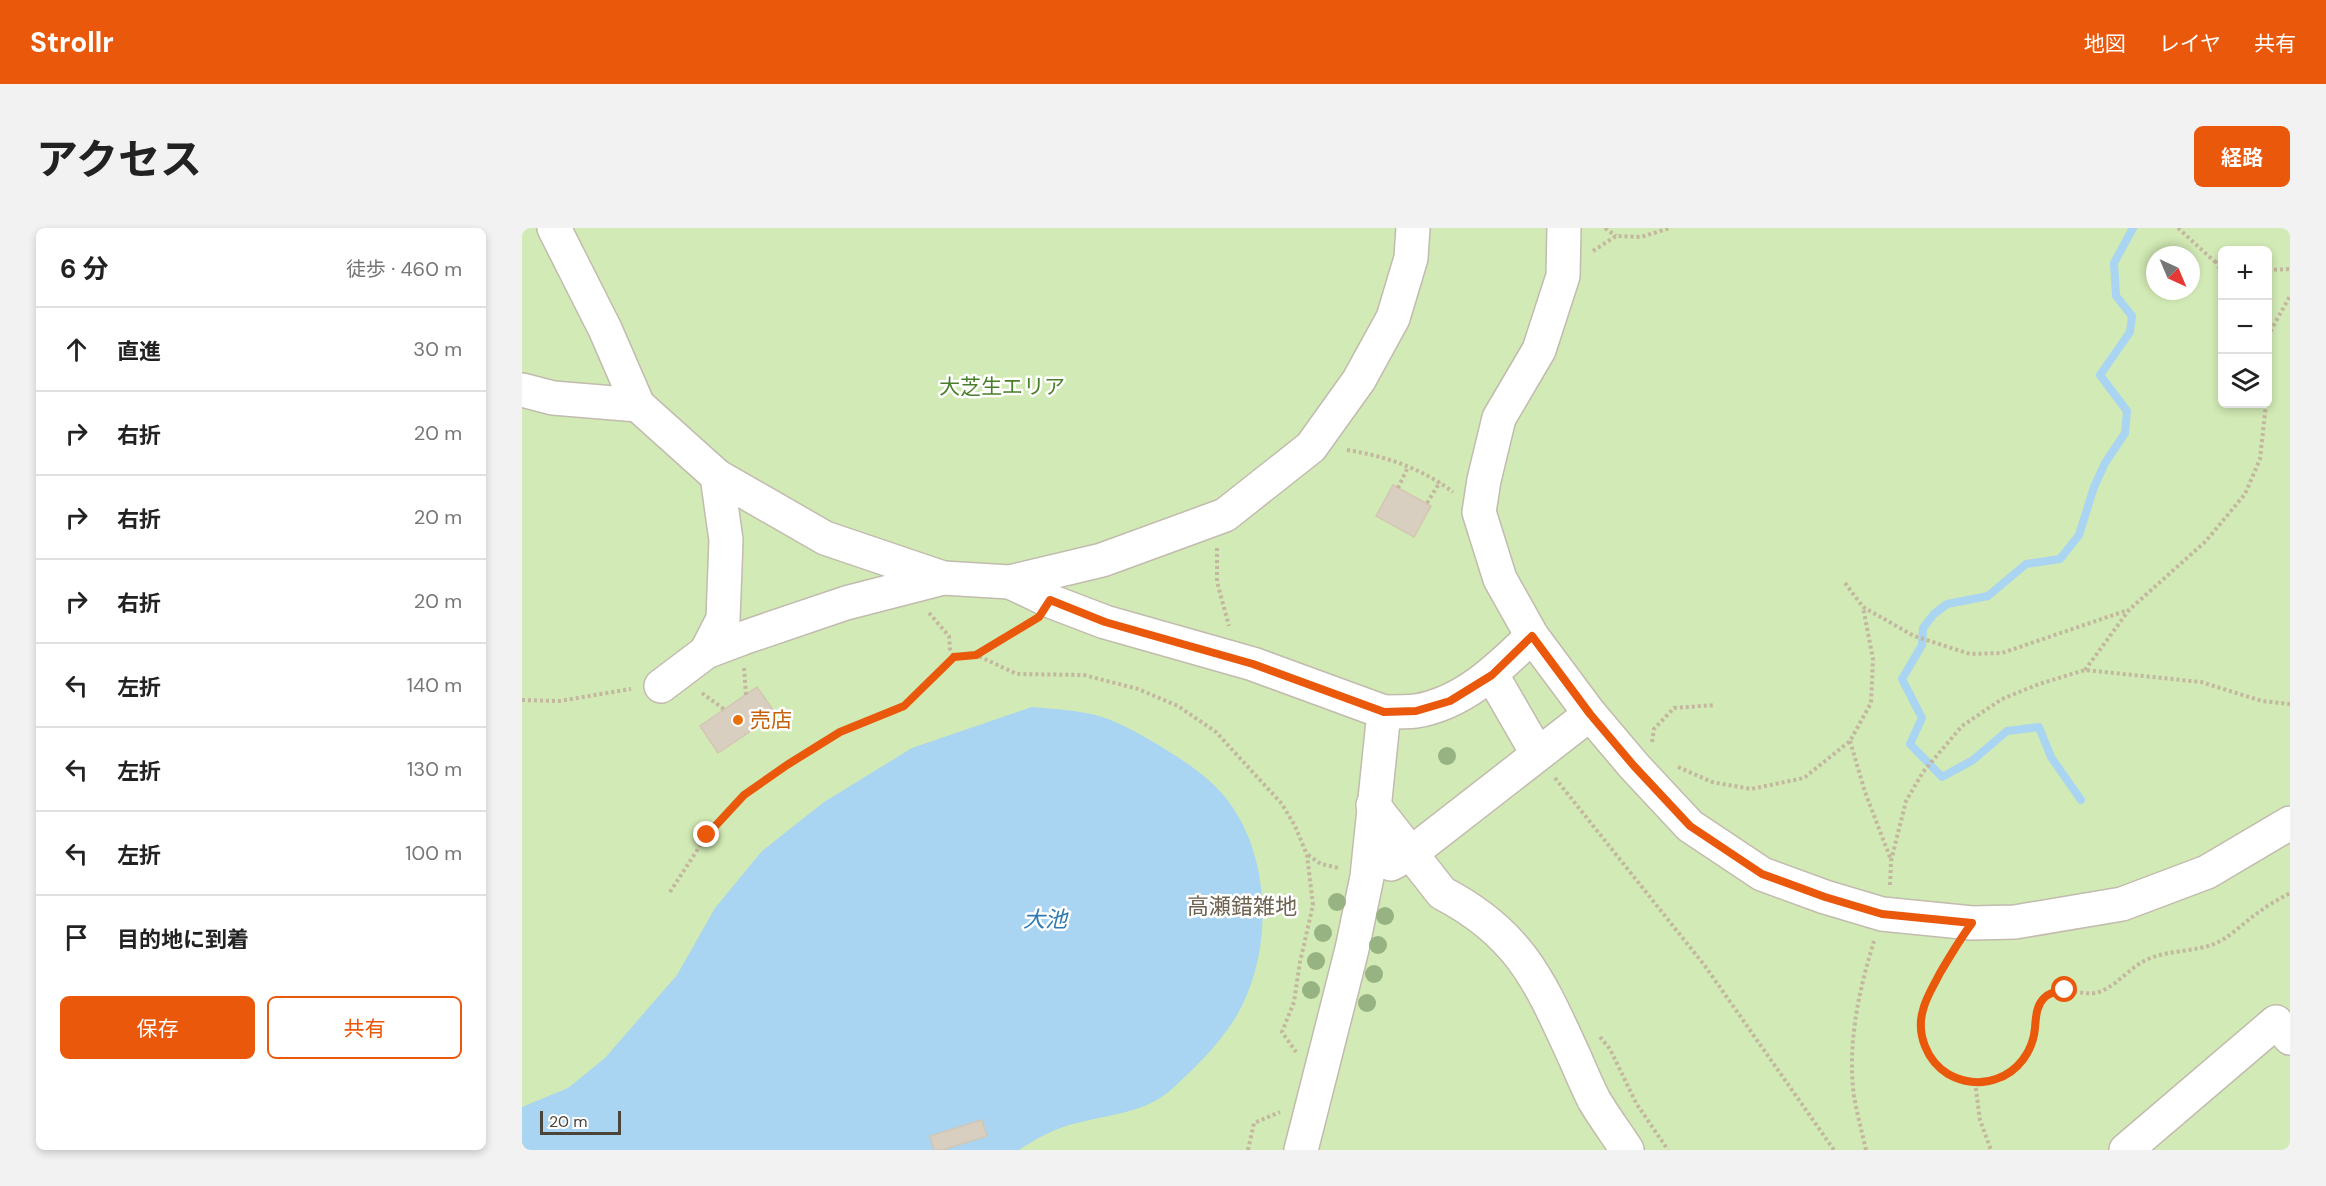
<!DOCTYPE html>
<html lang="ja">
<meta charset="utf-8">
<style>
body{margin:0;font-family:"DM Sans","Noto Sans JP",sans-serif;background:#f2f2f2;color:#222}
.controls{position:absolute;right:18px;top:18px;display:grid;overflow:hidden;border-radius:9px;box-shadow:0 3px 9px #0003}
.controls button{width:54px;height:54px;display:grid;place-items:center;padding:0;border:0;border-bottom:2px solid #e0e0e0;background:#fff;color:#222;font:30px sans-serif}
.compass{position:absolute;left:1624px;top:18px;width:54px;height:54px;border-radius:50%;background:#fff;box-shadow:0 3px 9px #0003;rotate:136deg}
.scale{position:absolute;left:18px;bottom:15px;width:81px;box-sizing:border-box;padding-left:6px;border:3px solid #4b4439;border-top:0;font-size:16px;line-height:21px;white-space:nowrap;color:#4b4439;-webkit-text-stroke:4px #fff;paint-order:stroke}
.stop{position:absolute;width:18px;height:18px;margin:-14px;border:4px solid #ea580c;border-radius:50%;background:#fff}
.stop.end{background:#ea580c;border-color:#fff;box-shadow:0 2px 6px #0008}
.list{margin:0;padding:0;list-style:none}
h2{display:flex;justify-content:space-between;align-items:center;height:78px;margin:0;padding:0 24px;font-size:26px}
h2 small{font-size:20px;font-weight:400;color:#767676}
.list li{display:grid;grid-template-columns:39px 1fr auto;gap:18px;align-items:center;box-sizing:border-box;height:84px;padding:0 24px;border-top:2px solid #e0e0e0}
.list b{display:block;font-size:22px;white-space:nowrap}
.list em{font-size:20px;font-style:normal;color:#767676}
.actions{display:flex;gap:12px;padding:18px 24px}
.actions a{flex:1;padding:14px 0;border:2px solid #ea580c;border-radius:9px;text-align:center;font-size:21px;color:#ea580c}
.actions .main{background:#ea580c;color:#fff}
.icon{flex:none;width:33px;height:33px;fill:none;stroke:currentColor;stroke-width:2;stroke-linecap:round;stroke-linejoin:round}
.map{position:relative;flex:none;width:1768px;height:922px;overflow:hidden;border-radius:9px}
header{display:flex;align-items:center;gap:36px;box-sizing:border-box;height:84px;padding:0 30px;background:#ea580c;color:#fff}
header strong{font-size:28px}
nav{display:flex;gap:33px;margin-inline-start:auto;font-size:21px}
.intro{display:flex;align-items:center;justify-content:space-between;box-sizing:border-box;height:144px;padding:0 36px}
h1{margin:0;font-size:42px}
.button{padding:15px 27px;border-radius:9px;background:#ea580c;color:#fff;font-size:21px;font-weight:700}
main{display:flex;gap:36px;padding:0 36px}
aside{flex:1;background:#fff;border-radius:9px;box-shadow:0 3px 9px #0003}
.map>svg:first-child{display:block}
</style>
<header>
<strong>Strollr</strong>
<nav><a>地図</a><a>レイヤ</a><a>共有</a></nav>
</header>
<div class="intro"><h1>アクセス</h1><a class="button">経路</a></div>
<main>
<aside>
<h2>6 分<small>徒歩 · 460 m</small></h2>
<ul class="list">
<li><svg class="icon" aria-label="ahead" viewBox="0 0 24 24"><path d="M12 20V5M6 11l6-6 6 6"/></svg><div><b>直進</b></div><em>30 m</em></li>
<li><svg class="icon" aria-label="right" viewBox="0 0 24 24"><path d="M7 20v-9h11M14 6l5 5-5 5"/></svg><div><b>右折</b></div><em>20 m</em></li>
<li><svg class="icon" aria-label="right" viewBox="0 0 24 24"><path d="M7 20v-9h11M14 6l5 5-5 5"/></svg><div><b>右折</b></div><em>20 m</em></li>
<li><svg class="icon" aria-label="right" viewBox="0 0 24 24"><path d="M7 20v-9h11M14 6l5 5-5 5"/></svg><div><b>右折</b></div><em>20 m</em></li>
<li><svg class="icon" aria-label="left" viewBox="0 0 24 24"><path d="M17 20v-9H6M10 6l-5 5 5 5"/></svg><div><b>左折</b></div><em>140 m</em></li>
<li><svg class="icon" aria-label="left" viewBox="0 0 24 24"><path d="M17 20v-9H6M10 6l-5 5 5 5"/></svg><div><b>左折</b></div><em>130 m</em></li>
<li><svg class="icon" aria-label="left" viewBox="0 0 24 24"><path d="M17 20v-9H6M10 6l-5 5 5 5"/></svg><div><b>左折</b></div><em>100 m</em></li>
<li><svg class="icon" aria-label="arrive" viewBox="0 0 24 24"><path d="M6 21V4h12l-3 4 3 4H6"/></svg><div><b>目的地に到着</b></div></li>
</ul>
<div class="actions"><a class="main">保存</a><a>共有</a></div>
</aside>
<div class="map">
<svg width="1768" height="922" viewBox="0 0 1768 922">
<rect width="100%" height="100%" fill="#f6f3ec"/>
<path fill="#d2eab5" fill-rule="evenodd" d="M 0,0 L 1768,0 L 1768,922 L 0,922 ZM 1700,22 L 1746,22 L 1746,176 L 1700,176 ZM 1633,27 L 1669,27 L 1669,63 L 1633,63 Z"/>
<path fill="#a9d4f2" d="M 510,479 C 531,481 553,482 573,487 C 596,492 634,515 654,528 C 672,540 689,552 703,569 C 751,628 752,728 712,792 C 695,818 674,839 651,860 C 624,885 589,886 555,895 C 533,900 515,910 497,922 L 0,922 L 0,879 L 46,860 L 83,830 L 155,747 L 193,680 L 240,623 L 302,574 L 390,520 Z"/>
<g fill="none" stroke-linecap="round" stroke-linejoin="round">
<path stroke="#a9d4f2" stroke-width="8" d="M 1559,572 L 1529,529 L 1517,499 L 1485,503 L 1451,532 L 1420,549 L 1388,516 L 1400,490 L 1380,451 L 1400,417 L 1401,400 L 1412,386 L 1425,376 L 1466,368 L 1504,336 L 1538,331 L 1557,307 L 1572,259 L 1583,235 L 1603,205 L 1605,183 L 1578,147 L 1608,104 L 1610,88 L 1594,68 L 1592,35 L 1611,0"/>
</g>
<g fill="#d8cfc1" stroke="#d3c7b4" stroke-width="1.5">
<path d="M 871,257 L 909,278 L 892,309 L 854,288 Z"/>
<path d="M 235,459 L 254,486 L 196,525 L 178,498 Z"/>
<path d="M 460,892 L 465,908 L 420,922 L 412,922 L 408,908 Z"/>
</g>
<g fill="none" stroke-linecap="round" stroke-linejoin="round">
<g stroke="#c2bbae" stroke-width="36">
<g id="minor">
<path d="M 32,0 L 83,101 L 116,177 L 195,248 L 303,310 L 421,350 L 488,354 L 580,332 L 703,287 L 789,219 L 837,152 L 871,90 L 889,30 L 891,0"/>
<path d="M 1042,0 L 1041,48 L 1017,122 L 977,190 L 962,252 L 957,284 L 978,351 L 1010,408 L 1068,486 L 1112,538 L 1168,598 L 1240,646 L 1303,669 L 1360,686 L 1450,695 L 1493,694 L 1600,676 L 1685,644 L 1768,595"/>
<path d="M 0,162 L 31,170 L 116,177"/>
<path d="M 488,354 L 528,373 L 583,394 L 731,436 L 862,484 L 845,649 L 830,721 L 779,922"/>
<path d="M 184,424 L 201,391 L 204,312 L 195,248"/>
<path d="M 970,447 L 1015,525"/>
<path d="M 139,458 L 184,424 L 221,410 L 324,375 L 421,350"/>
<path d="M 862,484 C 872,484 884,484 894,483 C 942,475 977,440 1010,408"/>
<path d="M 851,577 L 920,665 C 999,706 1018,754 1053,830 C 1059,844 1065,858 1072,872 C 1082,889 1094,905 1105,922"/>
<path d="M 869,636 L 888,626 L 1068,486"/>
<path d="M 1604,922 L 1754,794 L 1768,810"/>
</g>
</g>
<g stroke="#c4b79f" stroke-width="4" stroke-dasharray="3 3" stroke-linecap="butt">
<path d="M 1083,0 L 1094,8"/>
<path d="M 1656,0 L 1692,33 L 1700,35"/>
<path d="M 1071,23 L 1094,8 L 1119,9 L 1148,0"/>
<path d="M 1693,33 L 1700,44"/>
<path d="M 1746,42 L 1768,41"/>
<path d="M 1746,115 L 1748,104 L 1768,68"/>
<path d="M 825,222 C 863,228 899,240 931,264"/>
<path d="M 876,260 L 886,239"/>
<path d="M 905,275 L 918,254"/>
<path d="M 695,320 L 695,354 L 707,398"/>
<path d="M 1323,355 L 1341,379 L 1392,408 L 1448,426 L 1480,425 L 1606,382"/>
<path d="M 407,385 L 427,408 L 428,421 L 432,429"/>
<path d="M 455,426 L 507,395"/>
<path d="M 222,440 L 224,467"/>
<path d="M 1563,442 L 1607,382 L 1684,313 L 1723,266 L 1738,231 L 1744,176"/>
<path d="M 180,465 L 203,482"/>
<path d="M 0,472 L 37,473 L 109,461"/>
<path d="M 1328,513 L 1343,564 L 1369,632"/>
<path d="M 1130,514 L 1132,501 L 1152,480 L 1193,477"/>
<path d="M 1156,539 L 1190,554 L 1229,561 L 1282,550 L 1328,513 L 1349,475 L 1351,431 L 1341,379"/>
<path d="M 1033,550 L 1183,738 L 1312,922"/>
<path d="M 786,627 L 799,636 L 817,640"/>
<path d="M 1368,657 L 1369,633 L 1384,573 L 1401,544 L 1440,498 L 1480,471 L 1517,456 L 1563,442 L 1679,454 L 1740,473 L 1768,476"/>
<path d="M 148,664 L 185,607 L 222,567 L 265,537 L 318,504 L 382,478 L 432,429 L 454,427 L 495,446 L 562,447 L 616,461 L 656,478 L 694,504 L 760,576 L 773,598 L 785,627 L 791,677 L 778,734 L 772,774 L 760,804 L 774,824"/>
<path d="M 1432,721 C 1420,742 1402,767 1399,791 C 1394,835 1442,869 1482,848 C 1523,826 1505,774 1528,765 C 1546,758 1562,769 1577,764 C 1596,757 1608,739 1626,731 C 1647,722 1671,724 1692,716 C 1709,709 1722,694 1737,684 C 1746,677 1757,671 1768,665"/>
<path d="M 1078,809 L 1088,821 L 1114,875 L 1146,922"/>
<path d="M 1453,854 L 1458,892 L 1469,922"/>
<path d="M 726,922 L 732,895 L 758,884"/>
<path d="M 1344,922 C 1340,904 1335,886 1332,868 C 1325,816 1337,762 1352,713"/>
</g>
<use href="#minor" stroke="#fff" stroke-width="33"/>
</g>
<g fill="#97b381">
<circle cx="925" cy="528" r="9"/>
<circle cx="815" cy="674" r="9"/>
<circle cx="863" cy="688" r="9"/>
<circle cx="801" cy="705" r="9"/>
<circle cx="856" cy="717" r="9"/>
<circle cx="794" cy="733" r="9"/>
<circle cx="852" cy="746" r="9"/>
<circle cx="789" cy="762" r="9"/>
<circle cx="845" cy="775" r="9"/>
</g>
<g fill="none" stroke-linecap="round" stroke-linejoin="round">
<path stroke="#ea580c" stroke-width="8" d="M 185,607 L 222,567 L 265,537 L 318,504 L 382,478 L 432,429 L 454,427 L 517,389 L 528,372 L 583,394 L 731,436 L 862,484 L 894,483 L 928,473 L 970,447 L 1010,408 L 1068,486 L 1112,538 L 1168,598 L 1240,646 L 1303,669 L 1360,686 L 1450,695 C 1438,711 1428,728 1418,745 C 1412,757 1404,769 1401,782 C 1394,806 1405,833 1426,846 C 1440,854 1458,857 1474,851 C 1496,844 1511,823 1513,800 C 1514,789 1514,778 1522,770 C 1527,764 1536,764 1543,762"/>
</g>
<circle fill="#e8710a" stroke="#fff" stroke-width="2" cx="216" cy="492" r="6"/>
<g text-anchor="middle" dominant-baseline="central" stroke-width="5" stroke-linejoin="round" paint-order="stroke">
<g font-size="21" fill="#4a7f2a" stroke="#fff">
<text x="480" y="159">大芝生エリア</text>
</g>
<g font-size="21" fill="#c56008" stroke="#fff" text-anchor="start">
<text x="228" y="492">売店</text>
</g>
<g font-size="22" fill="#6e6250" stroke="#fff">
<text x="720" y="678">高瀬錯雑地</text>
</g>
<g font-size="22" font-style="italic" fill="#2e7ab2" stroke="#fff">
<text x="523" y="691">大池</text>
</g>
</g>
</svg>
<div class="controls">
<button>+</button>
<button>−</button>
<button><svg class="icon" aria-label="layers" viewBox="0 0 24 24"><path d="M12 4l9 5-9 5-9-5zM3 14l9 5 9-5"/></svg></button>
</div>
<svg class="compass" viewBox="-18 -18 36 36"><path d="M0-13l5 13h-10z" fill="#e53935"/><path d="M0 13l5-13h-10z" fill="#767676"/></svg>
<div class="scale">20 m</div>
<div class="stop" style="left:1543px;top:762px"></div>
<div class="stop end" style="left:185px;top:607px"></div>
</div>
</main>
